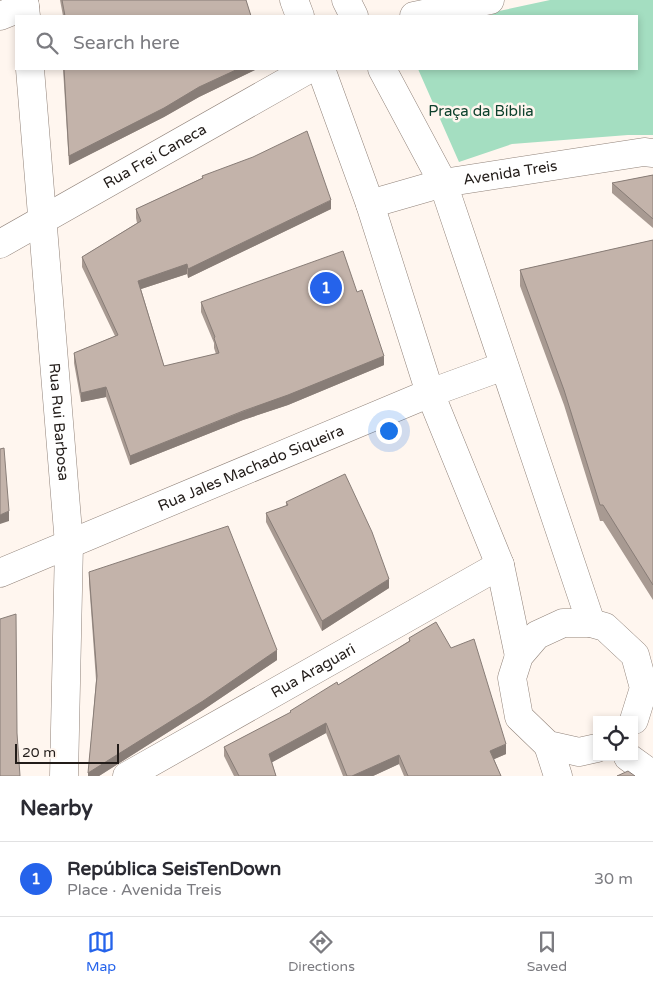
<!DOCTYPE html>
<meta charset="utf-8">
<style>
body{margin:0;font-family:"Varela Round",sans-serif;background:#f7f7f7;color:#2b2b33}
.controls{position:absolute;right:15px;bottom:15px;display:grid;overflow:hidden;border-radius:0px;box-shadow:0 2px 8px #0003}
.controls button{width:45px;height:45px;display:grid;place-items:center;padding:0;border:0;border-bottom:1px solid #e1e1e2;background:#fff;color:#2b2b33;font:25px sans-serif}
.scale{position:absolute;left:15px;bottom:12px;width:104px;box-sizing:border-box;padding-left:5px;border:2px solid #221c19;border-top:0;font-size:14px;line-height:18px;white-space:nowrap;color:#221c19;-webkit-text-stroke:4px #fff6ef;paint-order:stroke}
.you{position:absolute;left:388px;top:430px;width:18px;height:18px;margin:-12px;border:4px solid #fff;border-radius:50%;background:#1a73e8;box-shadow:0 0 0 8px #1a73e833}
.badge{display:grid;place-items:center;width:32px;height:32px;border-radius:50%;background:#2563eb;color:#fff;font-size:16px;font-weight:700}
.pin{position:absolute;translate:-50% -50%;border:2px solid #fff;box-shadow:0 1px 5px #0006}
.list{margin:0;padding:0;list-style:none}
h2{display:flex;justify-content:space-between;align-items:center;height:65px;margin:0;padding:0 20px;font-size:21px}
h2 small{font-size:16px;font-weight:400;color:#7c7c81}
.list li{display:grid;grid-template-columns:32px 1fr auto;gap:15px;align-items:center;box-sizing:border-box;height:75px;padding:0 20px;border-top:1px solid #e1e1e2}
.list b{display:block;font-size:19px;white-space:nowrap}
.list p{margin:0;font-size:16px;white-space:nowrap;color:#7c7c81}
.list em{font-size:16px;font-style:normal;color:#7c7c81}
.icon{flex:none;width:28px;height:28px;fill:none;stroke:currentColor;stroke-width:2;stroke-linecap:round;stroke-linejoin:round}
.map{position:relative;flex:none;width:653px;height:776px;overflow:hidden}
.search{position:absolute;background:#fff;box-shadow:0 2px 8px #0003;left:15px;right:15px;top:15px;height:55px;display:flex;align-items:center;gap:12px;box-sizing:border-box;padding:0 18px;border-radius:0px;color:#7c7c81;font-size:19px}
.sheet{height:140px;background:#fff}
nav{display:flex;justify-content:space-around;align-items:center;box-sizing:border-box;height:70px;border-top:1px solid #e1e1e2;background:#fff;font-size:14px;color:#7c7c81}
nav a{display:grid;justify-items:center;gap:2px}
nav .on{color:#2563eb}
.map>svg:first-child{display:block}
</style>
<div class="map">
<svg width="653" height="776" viewBox="0 0 653 776">
<rect width="100%" height="100%" fill="#fff6ef"/>
<path fill="#a4dec1" d="M 550,0 L 653,0 L 653,135 L 628,135 L 512,144 L 459,162 L 418,69 L 637,69 L 637,16 L 489,16 L 499,11 Z"/>
<g fill="none" stroke-linecap="round" stroke-linejoin="round">
<g stroke="#91837a" stroke-width="29">
<g id="street">
<path d="M 0,16 L 25,6"/>
<path d="M 414,16 L 490,0"/>
<path id="s1" d="M 370,204 L 443,183 L 644,152 L 653,153"/>
<path id="s2" d="M 0,244 L 309,69"/>
<path id="s3" d="M 0,573 L 430,393 L 504,366"/>
<path id="s4" d="M 127,776 L 500,565"/>
</g>
</g>
<g stroke="#91837a" stroke-width="29">
<g id="secondary">
<path d="M 24,0 L 26,16"/>
<path d="M 294,0 L 300,16"/>
<path d="M 346,0 L 354,16"/>
<path id="s5" d="M 30,69 L 69,544 L 64,776"/>
<path d="M 321,69 L 370,204 L 430,393 L 500,565 L 519,656"/>
<path d="M 382,69 L 443,183 L 591,623"/>
<path d="M 548,745 L 558,776"/>
<path d="M 597,748 L 579,752 L 548,745 L 519,717 L 512,678 L 519,656 L 537,635 L 563,623 L 591,623 L 605,627 L 635,655 L 644,688 L 634,720"/>
<path d="M 628,757 L 653,775"/>
</g>
</g>
<use href="#street" stroke="#fff" stroke-width="28"/>
<use href="#secondary" stroke="#fff" stroke-width="28"/>
</g>
<g fill="#a89a92">
<path d="M 60,0 L 246,0 L 251,16 L 63,16 Z"/>
<path d="M 63,69 L 257,69 L 199,97 L 164,117 L 69,165 Z"/>
<path d="M 653,175 L 653,228 L 612,193 L 612,183 Z"/>
<path d="M 202,176 L 331,209 L 188,278 L 187,274 L 141,289 L 164,366 L 216,354 L 214,348 L 214,343 L 201,312 L 201,302 L 357,292 L 384,365 L 288,405 L 243,420 L 130,465 L 106,397 L 81,402 L 74,363 L 74,353 L 115,336 L 82,267 L 82,257 L 137,223 L 136,218 L 136,209 L 202,178 Z"/>
<path d="M 653,240 L 653,600 L 603,521 L 600,521 L 564,405 L 520,286 L 520,270 Z"/>
<path d="M 286,502 L 389,588 L 322,631 L 266,522 L 266,513 L 286,506 Z"/>
<path d="M 89,572 L 277,660 L 203,710 L 99,776 L 88,776 L 96,680 L 89,582 Z"/>
<path d="M 409,638 L 506,754 L 494,759 L 501,776 L 404,776 L 399,764 L 373,776 L 343,776 L 326,733 L 272,762 L 276,776 L 234,776 L 224,756 L 224,747 L 290,713 L 290,711 L 338,685 L 409,641 Z"/>
</g>
<g fill="#887d77">
<path d="M 238,69 L 257,69 L 199,97 L 164,117 L 69,165 L 69,156 L 199,87 Z"/>
<path d="M 331,200 L 331,209 L 188,278 L 188,269 Z"/>
<path d="M 187,264 L 187,274 L 138,290 L 138,281 Z"/>
<path d="M 384,356 L 384,365 L 288,405 L 243,420 L 130,465 L 130,456 Z"/>
<path d="M 106,387 L 106,397 L 81,402 L 81,393 Z"/>
<path d="M 9,511 L 9,521 L 0,524 L 0,515 Z"/>
<path d="M 389,579 L 389,588 L 322,631 L 322,621 Z"/>
<path d="M 277,650 L 277,660 L 203,710 L 99,776 L 88,776 L 88,773 Z"/>
<path d="M 326,723 L 326,733 L 269,764 L 269,754 Z"/>
<path d="M 506,744 L 506,754 L 490,761 L 490,751 Z"/>
<path d="M 399,755 L 399,764 L 373,776 L 352,776 Z"/>
</g>
<g fill="#c3b3aa" stroke="#887d77">
<path d="M 62,0 L 246,0 L 251,16 L 65,16 Z"/>
<path d="M 64,69 L 238,69 L 199,87 L 164,108 L 69,156 Z"/>
<path d="M 307,131 L 331,200 L 188,269 L 187,264 L 138,281 L 164,366 L 219,353 L 214,338 L 215,337 L 201,302 L 343,251 L 357,292 L 362,290 L 384,356 L 288,395 L 243,411 L 130,456 L 106,387 L 81,393 L 74,353 L 118,335 L 82,257 L 141,221 L 136,209 L 203,178 L 202,176 L 253,157 Z"/>
<path d="M 653,175 L 653,219 L 612,183 Z"/>
<path d="M 653,240 L 653,585 L 603,505 L 600,505 L 564,390 L 520,270 Z"/>
<path d="M 4,448 L 9,511 L 0,515 L 0,449 Z"/>
<path d="M 345,474 L 372,532 L 389,579 L 322,621 L 266,513 L 288,505 L 286,502 Z"/>
<path d="M 228,526 L 277,650 L 203,701 L 88,773 L 97,676 L 89,572 Z"/>
<path d="M 16,614 L 17,733 L 20,776 L 0,776 L 0,619 Z"/>
<path d="M 436,622 L 451,648 L 474,639 L 506,744 L 490,751 L 501,776 L 408,776 L 399,755 L 352,776 L 347,776 L 326,723 L 269,754 L 276,776 L 239,776 L 224,747 L 291,712 L 290,711 L 337,682 L 338,685 L 410,641 L 409,638 Z"/>
<path d="M 628,771 L 635,776 L 617,776 Z"/>
</g>
<g text-anchor="middle" dominant-baseline="central" stroke-width="5" stroke-linejoin="round" paint-order="stroke">
<g font-size="15" fill="#0e412d" stroke="#fff6ef">
<text x="481" y="111">Praça da Bíblia</text>
</g>
<g font-size="15" fill="#221c19" stroke="#fff6ef">
<text stroke="none"><textPath href="#s2" startOffset="178">Rua Frei Caneca</textPath></text>
<text stroke="none"><textPath href="#s1" startOffset="144">Avenida Treis</textPath></text>
<text stroke="none"><textPath href="#s5" startOffset="354">Rua Rui Barbosa</textPath></text>
<text stroke="none"><textPath href="#s3" startOffset="272">Rua Jales Machado Siqueira</textPath></text>
<text stroke="none"><textPath href="#s4" startOffset="214">Rua Araguari</textPath></text>
</g>
</g>
</svg>
<div class="controls">
<button><svg class="icon" aria-label="locate" viewBox="0 0 24 24"><circle cx="12" cy="12" r="6"/><path d="M12 2v4M12 18v4M2 12h4M18 12h4"/></svg></button>
</div>
<div class="scale">20 m</div>
<div class="you"></div>
<div class="pin badge" style="left:326px;top:288px">1</div>
<div class="search"><svg class="icon" aria-label="search" viewBox="0 0 24 24"><circle cx="10" cy="10" r="6"/><path d="M15 15l6 6"/></svg>Search here</div>
</div>
<section class="sheet">
<h2>Nearby<small></small></h2>
<ul class="list">
<li><span class="badge">1</span><div><b>República SeisTenDown</b><p>Place · Avenida Treis</p></div><em>30 m</em></li>
</ul>
</section>
<nav>
<a class="on"><svg class="icon" aria-label="map" viewBox="0 0 24 24"><path d="M3 6l6-2 6 2 6-2v14l-6 2-6-2-6 2zM9 4v14M15 6v14"/></svg>Map</a>
<a><svg class="icon" aria-label="directions" viewBox="0 0 24 24"><path d="M12 3l9 9-9 9-9-9zM9 14v-3h6M13 9l2 2-2 2"/></svg>Directions</a>
<a><svg class="icon" aria-label="saved" viewBox="0 0 24 24"><path d="M7 4h10v16l-5-4-5 4z"/></svg>Saved</a>
</nav>
